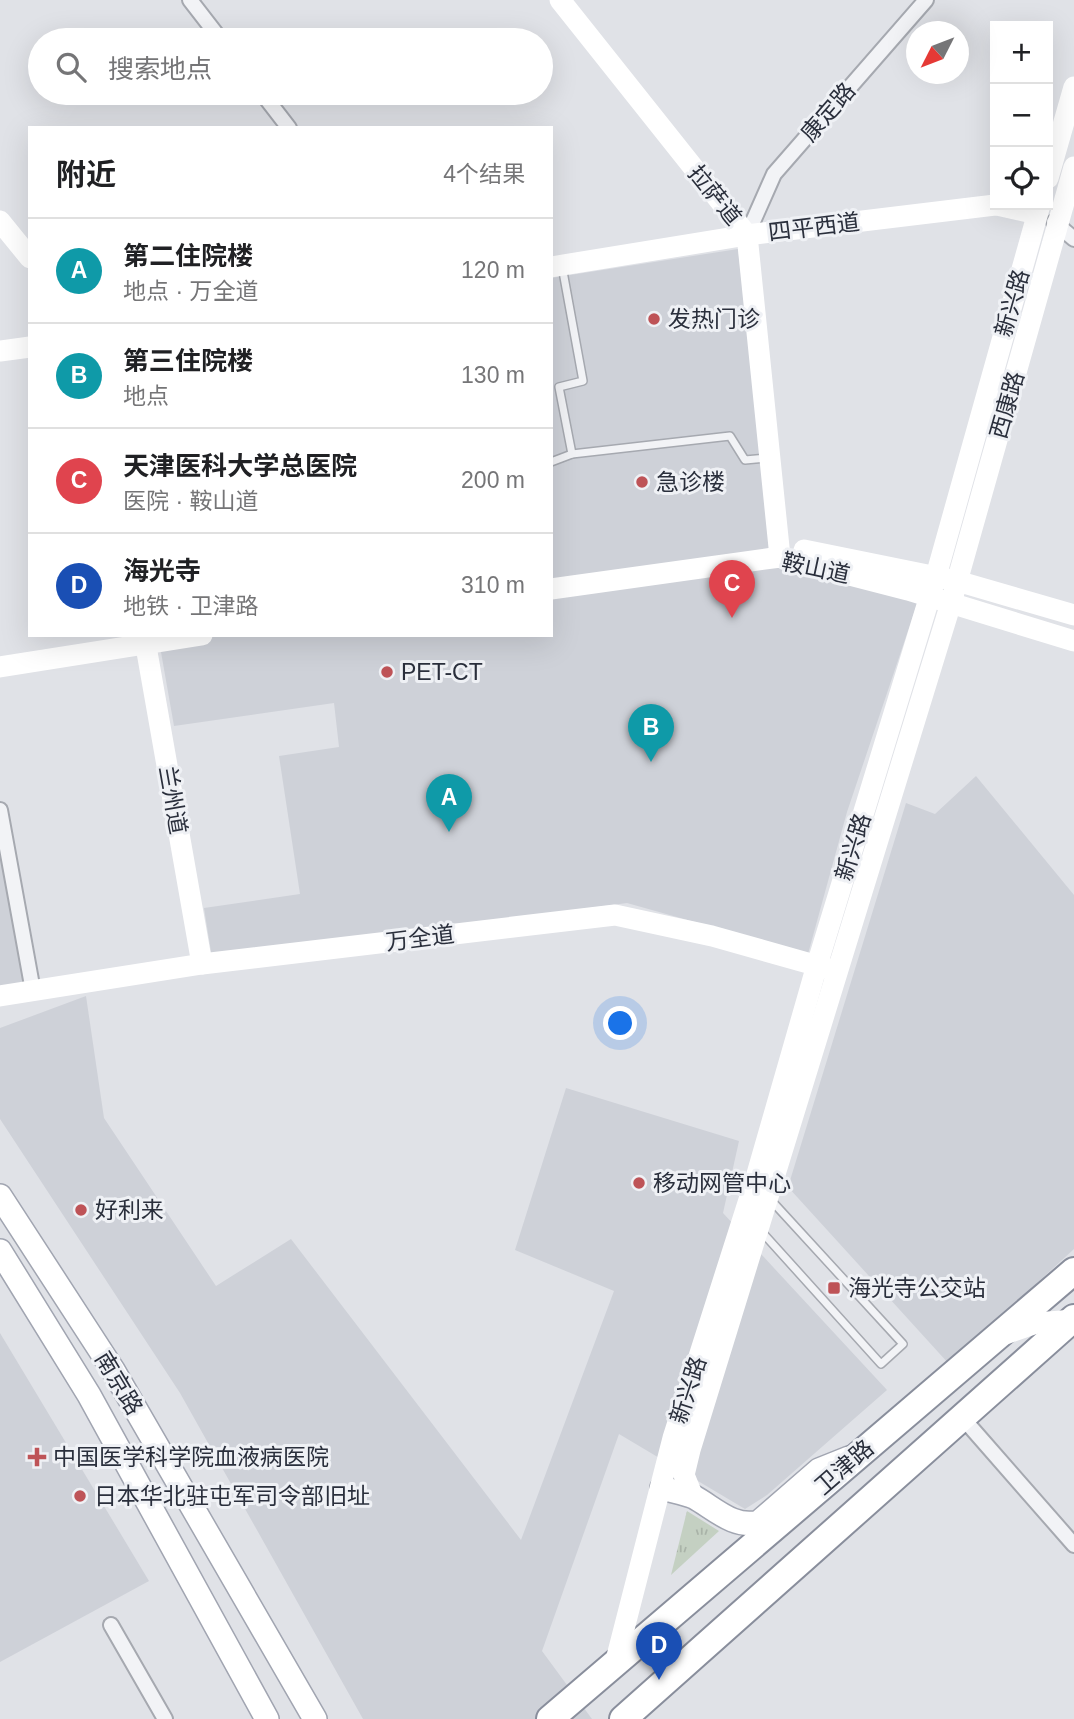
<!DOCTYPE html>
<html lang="zh">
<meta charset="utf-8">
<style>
body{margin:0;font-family:Arial,"Noto Sans SC",sans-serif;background:#f6f6f6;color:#202124}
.controls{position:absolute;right:21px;top:21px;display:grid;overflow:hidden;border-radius:0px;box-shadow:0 7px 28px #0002}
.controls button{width:63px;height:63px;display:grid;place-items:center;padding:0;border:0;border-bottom:2px solid #e0e0e0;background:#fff;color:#202124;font:35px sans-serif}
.compass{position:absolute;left:906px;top:21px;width:63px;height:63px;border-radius:50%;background:#fff;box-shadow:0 7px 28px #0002;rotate:228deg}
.you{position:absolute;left:621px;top:1024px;width:24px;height:24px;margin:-18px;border:5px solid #fff;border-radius:50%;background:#1a73e8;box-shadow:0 0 0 10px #1a73e833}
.badge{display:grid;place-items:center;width:46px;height:46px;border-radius:50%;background:#1a73e8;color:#fff;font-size:23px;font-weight:700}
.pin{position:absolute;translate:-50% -58px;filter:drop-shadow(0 2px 4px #0008)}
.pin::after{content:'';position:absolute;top:37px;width:24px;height:21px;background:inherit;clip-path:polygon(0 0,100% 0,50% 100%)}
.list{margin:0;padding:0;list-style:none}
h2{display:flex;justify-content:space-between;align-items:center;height:91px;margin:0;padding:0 28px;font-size:30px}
h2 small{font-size:23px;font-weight:400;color:#757577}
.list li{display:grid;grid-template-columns:46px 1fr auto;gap:21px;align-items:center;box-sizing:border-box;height:105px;padding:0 28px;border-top:2px solid #e0e0e0}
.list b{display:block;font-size:26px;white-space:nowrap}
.list p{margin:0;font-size:23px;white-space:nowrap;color:#757577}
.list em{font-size:23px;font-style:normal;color:#757577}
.icon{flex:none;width:38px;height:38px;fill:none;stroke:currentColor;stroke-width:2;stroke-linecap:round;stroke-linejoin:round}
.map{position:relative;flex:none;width:1074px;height:1719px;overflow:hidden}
.search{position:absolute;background:#fff;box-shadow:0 7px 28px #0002;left:28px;top:28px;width:525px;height:77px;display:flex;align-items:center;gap:18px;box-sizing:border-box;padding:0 24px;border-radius:38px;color:#757577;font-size:26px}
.panel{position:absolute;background:#fff;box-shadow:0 7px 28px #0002;left:28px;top:126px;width:525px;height:511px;border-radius:0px}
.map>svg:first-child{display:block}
</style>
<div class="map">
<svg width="1074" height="1719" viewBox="0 0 1074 1719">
<defs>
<pattern id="grass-tufts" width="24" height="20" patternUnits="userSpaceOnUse" patternTransform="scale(1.75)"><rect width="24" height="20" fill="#c4d0c2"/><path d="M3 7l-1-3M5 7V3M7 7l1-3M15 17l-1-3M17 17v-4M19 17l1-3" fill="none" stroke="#a9b3a8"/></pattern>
</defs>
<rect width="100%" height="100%" fill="#e0e2e7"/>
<g fill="#ced1d8">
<path d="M 738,249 L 776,563 L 918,601 L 847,812 L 808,954 L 627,903 L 212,958 L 204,908 L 300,894 L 279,756 L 339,747 L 334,703 L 174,726 L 158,635 L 551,635 L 551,278 Z"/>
<path d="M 976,776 L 1074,895 L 1074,1249 L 949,1364 L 788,1187 L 906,803 L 935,814 Z"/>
<path d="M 0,826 L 36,986 L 0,991 Z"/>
<path d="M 86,996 L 104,1118 L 216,1286 L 291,1239 L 521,1540 L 614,1291 L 515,1250 L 566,1088 L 739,1141 L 723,1213 L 887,1390 L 767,1495 L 745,1509 L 619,1434 L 542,1651 L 592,1719 L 363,1719 L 180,1393 L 0,1119 L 0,1028 Z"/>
<path d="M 0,1333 L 149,1581 L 0,1662 Z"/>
</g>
<path fill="url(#grass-tufts)" d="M 687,1511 L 719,1531 L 671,1575 Z"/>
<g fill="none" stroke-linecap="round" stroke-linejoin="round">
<g stroke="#a6a9b0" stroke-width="10">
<g id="lane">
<path d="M 562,266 L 583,381 L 559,387 L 572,454"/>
<path d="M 551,462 L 572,454 L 730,436 L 745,460 L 767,458"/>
<path d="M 762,1232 L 881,1364 L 903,1344 L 770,1199"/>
</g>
</g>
<g stroke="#a6a9b0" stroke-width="18">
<g id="street">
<path d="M 190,0 L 221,40"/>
<path d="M 262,93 L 289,128"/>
<path d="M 1054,222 L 1074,239"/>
<path d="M 747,235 L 774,174 L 926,0"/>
<path d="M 0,810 L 33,991"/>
<path d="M 961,1416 L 1074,1545"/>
<path d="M 111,1625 L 165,1719"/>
</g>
</g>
<g stroke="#a1a5b1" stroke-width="26">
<g id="primary">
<path d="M 0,1196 L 113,1370 L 315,1719"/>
<path d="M 0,1251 L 89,1395 L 267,1719"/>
<path d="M 662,1488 C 672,1491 684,1493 694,1497 C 714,1508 734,1529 759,1522 L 819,1470 L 849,1458"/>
</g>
</g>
<g stroke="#898e9c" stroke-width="30">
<g id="highway">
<path d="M 550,1719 L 1074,1271"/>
<path d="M 623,1719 L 1074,1318"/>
</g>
</g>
<use href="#lane" stroke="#f2f3f6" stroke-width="7"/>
<use href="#street" stroke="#f2f3f6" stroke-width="14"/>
<g stroke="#fff" stroke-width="21">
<path d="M 560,0 L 747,235 L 780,557"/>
<path d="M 1048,178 L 1074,87"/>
<path d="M 997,205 L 1037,214"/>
<path d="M 0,221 L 30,258"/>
<path d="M 551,267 L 747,235 L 995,205"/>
<path d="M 0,351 L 30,347"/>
<path d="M 804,550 L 957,581 L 1074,615"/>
<path d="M 551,589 L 780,557 L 908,590 L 1074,641"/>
<path d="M 144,635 L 202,964"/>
<path d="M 0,667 L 202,635"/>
<path d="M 0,996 L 202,964 L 615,915 L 712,936 L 829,969"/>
<path d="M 1005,1334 L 1036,1323 L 1074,1320"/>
<path d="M 693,1497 L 684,1475 L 690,1450 L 951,603 L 1074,167"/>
<path d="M 615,1664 L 673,1438 L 755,1181 L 817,965 L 936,576 L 1040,205"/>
</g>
<use href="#primary" stroke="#fff" stroke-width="23"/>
<use href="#highway" stroke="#fff" stroke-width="26"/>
</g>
<g fill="#be5357" stroke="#eff1f5" stroke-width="2.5">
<circle cx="654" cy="319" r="7"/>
<circle cx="642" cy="482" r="7"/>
<circle cx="387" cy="672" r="7"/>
<circle cx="639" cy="1183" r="7"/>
<circle cx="81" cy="1210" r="7"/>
<rect x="827" y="1281" width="14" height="14" rx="3.5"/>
<path d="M33.5 1446.5h7v7h7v7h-7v7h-7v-7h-7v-7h7z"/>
<circle cx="80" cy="1496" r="7"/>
</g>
<g text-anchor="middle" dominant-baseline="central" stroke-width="6" stroke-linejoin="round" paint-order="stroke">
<g font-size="23" fill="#2a2f3c" stroke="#eff1f5">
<text transform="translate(828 112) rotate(-49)">康定路</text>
<text transform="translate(715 195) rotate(51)">拉萨道</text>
<text transform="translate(814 227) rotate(-7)">四平西道</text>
<text transform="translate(1012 303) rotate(-74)">新兴路</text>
<text transform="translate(1007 405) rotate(-74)">西康路</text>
<text transform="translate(816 568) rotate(12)">鞍山道</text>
<text transform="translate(173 800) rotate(80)">兰州道</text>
<text transform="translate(853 847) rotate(-73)">新兴路</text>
<text transform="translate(420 938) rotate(-7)">万全道</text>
<text transform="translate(119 1383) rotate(59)">南京路</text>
<text transform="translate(688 1390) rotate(-72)">新兴路</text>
<text transform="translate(844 1467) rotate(-41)">卫津路</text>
</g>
<g font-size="23" fill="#2a2f3c" stroke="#eff1f5" text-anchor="start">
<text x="668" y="319">发热门诊</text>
<text x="656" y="482">急诊楼</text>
<text x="401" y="672">PET-CT</text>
<text x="653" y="1183">移动网管中心</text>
<text x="95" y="1210">好利来</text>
<text x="848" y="1288">海光寺公交站</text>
<text x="53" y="1457">中国医学科学院血液病医院</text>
<text x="94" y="1496">日本华北驻屯军司令部旧址</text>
</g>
</g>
</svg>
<div class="controls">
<button>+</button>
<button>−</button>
<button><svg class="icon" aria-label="locate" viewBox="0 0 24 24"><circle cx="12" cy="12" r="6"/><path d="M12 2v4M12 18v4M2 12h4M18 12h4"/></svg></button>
</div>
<svg class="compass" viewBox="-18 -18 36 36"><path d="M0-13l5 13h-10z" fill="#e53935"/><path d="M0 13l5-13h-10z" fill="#757577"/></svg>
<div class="you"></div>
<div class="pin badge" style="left:449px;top:832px;background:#0f9aa8">A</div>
<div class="pin badge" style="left:651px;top:762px;background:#0f9aa8">B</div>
<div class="pin badge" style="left:732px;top:618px;background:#e0444e">C</div>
<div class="pin badge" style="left:659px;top:1680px;background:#1a4fb4">D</div>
<div class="search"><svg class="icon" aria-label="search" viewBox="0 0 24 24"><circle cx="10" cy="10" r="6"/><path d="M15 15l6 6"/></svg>搜索地点</div>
<section class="panel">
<h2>附近<small>4个结果</small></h2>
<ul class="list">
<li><span class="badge" style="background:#0f9aa8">A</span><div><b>第二住院楼</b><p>地点 · 万全道</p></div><em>120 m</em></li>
<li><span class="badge" style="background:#0f9aa8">B</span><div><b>第三住院楼</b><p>地点</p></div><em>130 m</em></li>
<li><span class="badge" style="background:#e0444e">C</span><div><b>天津医科大学总医院</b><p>医院 · 鞍山道</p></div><em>200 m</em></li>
<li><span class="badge" style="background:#1a4fb4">D</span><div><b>海光寺</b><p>地铁 · 卫津路</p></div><em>310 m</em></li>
</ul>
</section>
</div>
